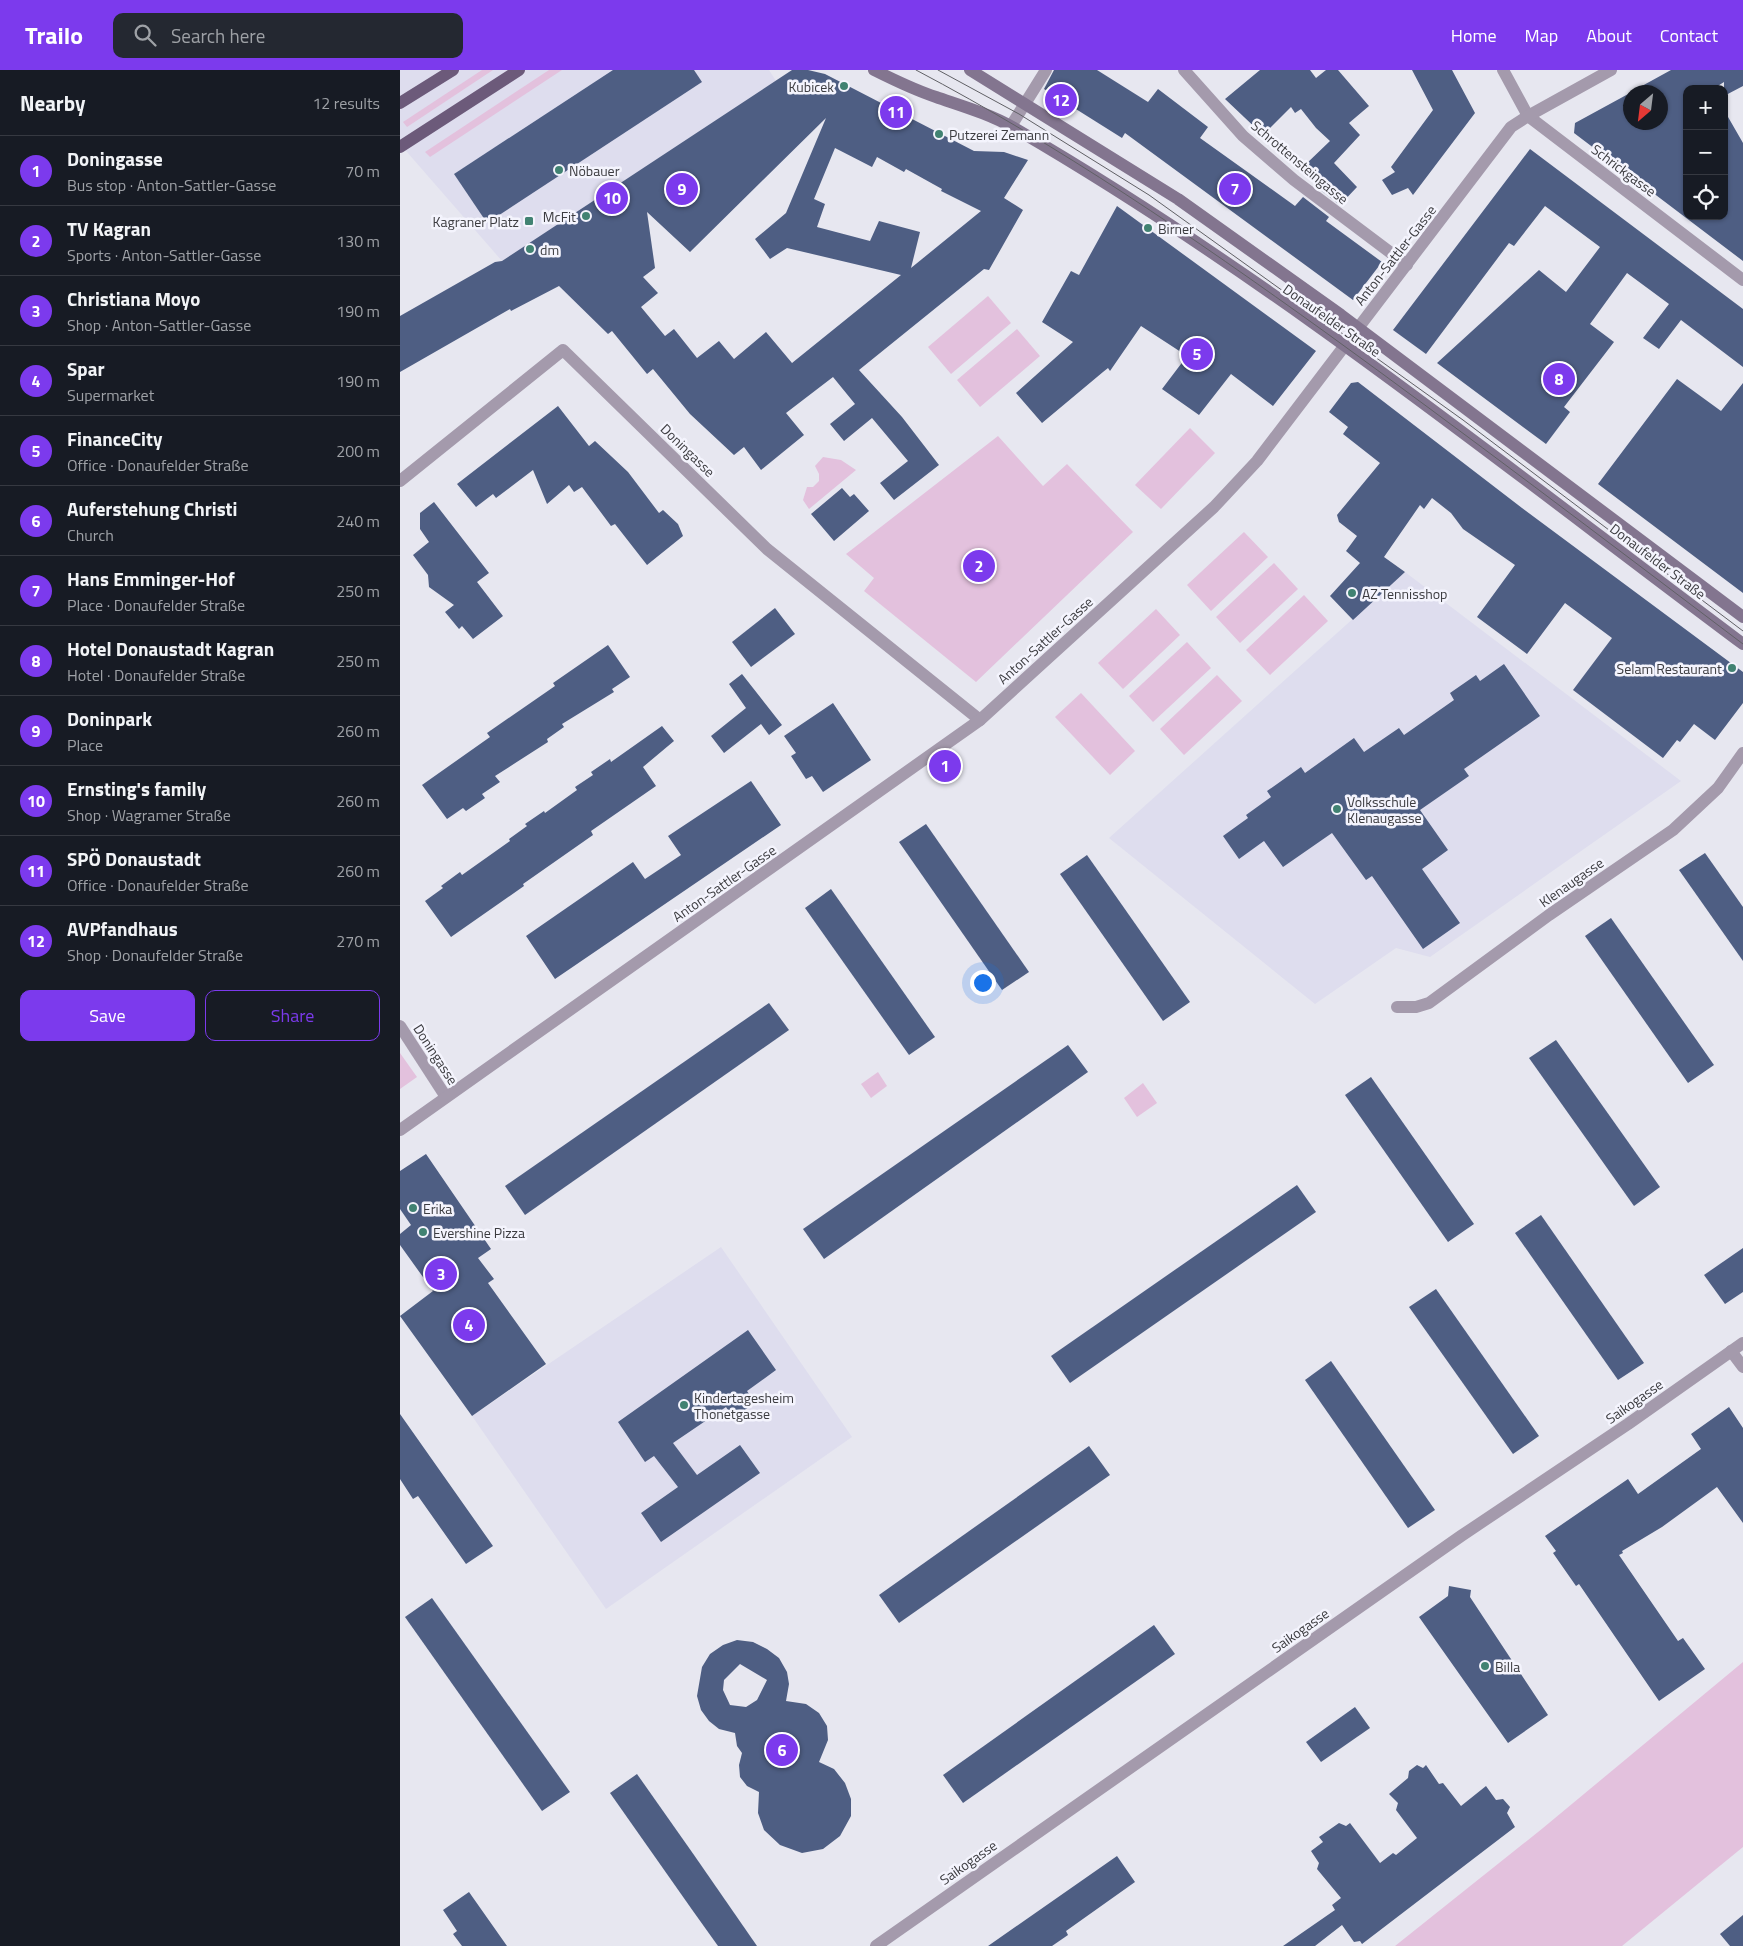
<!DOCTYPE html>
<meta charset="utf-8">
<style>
body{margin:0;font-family:"Titillium Web",sans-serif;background:#242831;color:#f1f3f6}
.controls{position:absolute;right:15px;top:15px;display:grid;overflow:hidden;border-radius:10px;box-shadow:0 1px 4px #0004}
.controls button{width:45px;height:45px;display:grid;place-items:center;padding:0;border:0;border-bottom:1px solid #363941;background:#171b24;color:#f1f3f6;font:25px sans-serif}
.compass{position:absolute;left:1223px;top:15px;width:45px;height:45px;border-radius:50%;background:#171b24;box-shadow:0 1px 4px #0004;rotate:208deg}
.you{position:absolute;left:582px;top:912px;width:18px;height:18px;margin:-12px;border:4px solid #fff;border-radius:50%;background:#1a73e8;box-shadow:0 0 0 8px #1a73e833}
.badge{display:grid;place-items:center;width:32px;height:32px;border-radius:50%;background:#7c3aed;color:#fff;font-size:16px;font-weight:700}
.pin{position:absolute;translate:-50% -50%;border:2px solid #fff;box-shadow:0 1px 5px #0006}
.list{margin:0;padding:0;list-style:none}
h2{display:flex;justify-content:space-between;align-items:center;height:65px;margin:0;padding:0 20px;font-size:21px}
h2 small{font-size:16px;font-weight:400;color:#9ea1a6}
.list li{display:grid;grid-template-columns:32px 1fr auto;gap:15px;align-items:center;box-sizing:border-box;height:70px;padding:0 20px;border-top:1px solid #363941}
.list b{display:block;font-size:19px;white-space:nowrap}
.list p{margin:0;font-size:16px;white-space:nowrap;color:#9ea1a6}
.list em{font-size:16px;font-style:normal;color:#9ea1a6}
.actions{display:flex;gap:10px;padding:15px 20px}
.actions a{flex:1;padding:11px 0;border:1px solid #7c3aed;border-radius:10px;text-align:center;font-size:18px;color:#7c3aed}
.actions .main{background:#7c3aed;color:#fff}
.icon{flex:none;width:28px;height:28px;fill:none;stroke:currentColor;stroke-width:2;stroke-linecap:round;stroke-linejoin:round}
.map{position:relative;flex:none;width:1343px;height:1876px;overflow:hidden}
header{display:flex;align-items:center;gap:30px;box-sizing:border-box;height:70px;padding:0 25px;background:#7c3aed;color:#fff}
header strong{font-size:24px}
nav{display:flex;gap:28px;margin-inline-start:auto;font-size:18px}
.search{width:350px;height:45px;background:#242831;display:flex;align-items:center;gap:12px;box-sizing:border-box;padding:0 18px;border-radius:10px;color:#9ea1a6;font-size:19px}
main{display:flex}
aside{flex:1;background:#171b24}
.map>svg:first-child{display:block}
</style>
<header>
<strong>Trailo</strong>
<div class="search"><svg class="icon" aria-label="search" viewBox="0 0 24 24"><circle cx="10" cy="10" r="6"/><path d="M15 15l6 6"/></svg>Search here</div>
<nav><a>Home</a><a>Map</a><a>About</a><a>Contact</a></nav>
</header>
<main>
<aside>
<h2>Nearby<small>12 results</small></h2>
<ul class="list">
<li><span class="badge">1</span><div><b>Doningasse</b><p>Bus stop · Anton-Sattler-Gasse</p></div><em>70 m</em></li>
<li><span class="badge">2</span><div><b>TV Kagran</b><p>Sports · Anton-Sattler-Gasse</p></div><em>130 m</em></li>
<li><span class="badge">3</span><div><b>Christiana Moyo</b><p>Shop · Anton-Sattler-Gasse</p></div><em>190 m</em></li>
<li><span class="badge">4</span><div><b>Spar</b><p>Supermarket</p></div><em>190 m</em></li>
<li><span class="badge">5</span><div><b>FinanceCity</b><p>Office · Donaufelder Straße</p></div><em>200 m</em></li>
<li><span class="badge">6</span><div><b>Auferstehung Christi</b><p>Church</p></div><em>240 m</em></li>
<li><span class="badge">7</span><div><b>Hans Emminger-Hof</b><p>Place · Donaufelder Straße</p></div><em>250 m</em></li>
<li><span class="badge">8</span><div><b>Hotel Donaustadt Kagran</b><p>Hotel · Donaufelder Straße</p></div><em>250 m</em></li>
<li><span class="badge">9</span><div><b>Doninpark</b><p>Place</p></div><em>260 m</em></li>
<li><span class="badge">10</span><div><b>Ernsting's family</b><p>Shop · Wagramer Straße</p></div><em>260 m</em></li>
<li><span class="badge">11</span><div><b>SPÖ Donaustadt</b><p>Office · Donaufelder Straße</p></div><em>260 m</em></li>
<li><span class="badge">12</span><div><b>AVPfandhaus</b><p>Shop · Donaufelder Straße</p></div><em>270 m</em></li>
</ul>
<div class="actions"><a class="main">Save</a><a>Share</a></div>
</aside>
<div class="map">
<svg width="1343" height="1876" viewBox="0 0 1343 1876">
<rect width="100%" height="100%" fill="#e7e7f0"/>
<g fill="#deddee">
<path d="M 0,0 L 369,0 L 376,11 L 102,191 L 0,74 Z"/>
<path d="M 1005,502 L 1281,711 L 1030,887 L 996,878 L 915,934 L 709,768 Z"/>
<path d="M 321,1177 L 452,1367 L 206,1539 L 72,1346 Z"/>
</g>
<g fill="#e3c1dd">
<path d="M 82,0 L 93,0 L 7,57 L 3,52 Z"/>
<path d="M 149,0 L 162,0 L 30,87 L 25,82 Z"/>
<path d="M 588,226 L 611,253 L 551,304 L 528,277 Z"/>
<path d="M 617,259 L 640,286 L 580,337 L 557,310 Z"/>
<path d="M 790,358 L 815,383 L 761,439 L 735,415 Z"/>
<path d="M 598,366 L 643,416 L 667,394 L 733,462 L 576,612 L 464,521 L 474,508 L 446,484 Z"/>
<path d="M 423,387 L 441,390 L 456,400 L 409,439 L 403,430 L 407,417 L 413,417 L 419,411 L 419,404 L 415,396 Z"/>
<path d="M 844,462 L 868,487 L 811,541 L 787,515 Z"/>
<path d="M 874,493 L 898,519 L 840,573 L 816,547 Z"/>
<path d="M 904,525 L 928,551 L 870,605 L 846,580 Z"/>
<path d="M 756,539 L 780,565 L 723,619 L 698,593 Z"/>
<path d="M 787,572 L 811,598 L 753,652 L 729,626 Z"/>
<path d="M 817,605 L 842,631 L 784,685 L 760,659 Z"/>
<path d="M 681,623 L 735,681 L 710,705 L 655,647 Z"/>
<path d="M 0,983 L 17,1007 L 0,1019 Z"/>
<path d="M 478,1002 L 487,1016 L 471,1028 L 461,1014 Z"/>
<path d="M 743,1013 L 757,1033 L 737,1047 L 724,1028 Z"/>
<path d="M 1343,1592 L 1343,1777 L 1222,1876 L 995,1876 L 1143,1758 Z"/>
</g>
<g fill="#4e5e83" fill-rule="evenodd">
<path d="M 213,0 L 294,0 L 302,12 L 87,153 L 54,104 Z"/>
<path d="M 392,0 L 408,0 L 425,4 L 574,81 L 604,82 L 628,90 L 604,128 L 623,140 L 589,200 L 584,199 L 459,300 L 502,347 L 539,395 L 494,430 L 480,413 L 508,391 L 472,348 L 444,371 L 430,354 L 455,334 L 433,307 L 386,343 L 404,365 L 361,400 L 344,377 L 334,385 L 290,344 L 253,299 L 247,304 L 212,261 L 208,264 L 159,216 L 111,241 L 110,239 L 0,302 L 0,246 L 95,192 L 102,191 ZM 426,48 L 386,143 L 355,169 L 370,189 L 387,178 L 501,205 L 392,293 L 366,262 L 334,289 L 319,271 L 297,288 L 274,259 L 265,266 L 241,237 L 258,223 L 243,207 L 255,198 L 247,142 L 290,182 ZM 435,78 L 472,97 L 477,87 L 504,102 L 506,99 L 542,119 L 541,121 L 581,141 L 511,198 L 520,162 L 479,151 L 470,171 L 417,157 L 425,134 L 414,129 Z"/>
<path d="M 654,0 L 697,0 L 748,32 L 758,19 L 808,57 L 800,68 L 895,136 L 903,127 L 929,147 L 926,151 L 982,192 L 953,230 L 725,63 L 722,68 L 644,19 Z"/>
<path d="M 860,0 L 910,0 L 916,8 L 926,0 L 938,0 L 969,36 L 949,53 L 960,65 L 934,93 L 957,117 L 940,135 L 914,115 L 919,109 L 905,95 L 930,71 L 916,58 L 901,39 L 895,43 L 891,37 L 863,65 L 825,29 Z"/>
<path d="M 1012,0 L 1052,0 L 1075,43 L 1013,125 L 1008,118 L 992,125 L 982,110 L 995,102 L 991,97 L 1033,40 Z"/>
<path d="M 1271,0 L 1343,0 L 1343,16 L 1324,26 L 1324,12 L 1313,19 L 1287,19 L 1287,146 L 1324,146 L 1324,40 L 1343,73 L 1343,191 L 1174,63 L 1175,53 L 1230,23 L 1230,52 L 1260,52 L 1260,22 L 1231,22 Z"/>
<path d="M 1130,79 L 1343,239 L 1343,297 L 1281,250 L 1259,279 L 1243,268 L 1269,234 L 1227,203 L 1190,254 L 1214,272 L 1164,337 L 1170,342 L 1146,374 L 1037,293 L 1139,200 L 1166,222 L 1200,177 L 1145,136 L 1114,176 L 1109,173 L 1026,284 L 993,260 Z"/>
<path d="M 717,136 L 916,281 L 873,336 L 831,304 L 799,345 L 762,319 L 787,286 L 741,256 L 710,301 L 708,298 L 703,302 L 642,353 L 616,323 L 673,272 L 642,252 L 671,201 L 679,205 Z"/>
<path d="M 1277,309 L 1321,341 L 1343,313 L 1343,523 L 1198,414 Z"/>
<path d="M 958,312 L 1122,438 L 1343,602 L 1343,633 L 1315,670 L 1294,654 L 1280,672 L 1277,670 L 1263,688 L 1173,620 L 1212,568 L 1165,533 L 1127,584 L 1077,547 L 1115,495 L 1063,459 L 1051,443 L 1032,428 L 1024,439 L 1020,435 L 984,487 L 1005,502 L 953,550 L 930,526 L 960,493 L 946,481 L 957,466 L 939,452 L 937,445 L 980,393 L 943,364 L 948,357 L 929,342 L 951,313 Z"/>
<path d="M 158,336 L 189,376 L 195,371 L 228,402 L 259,443 L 263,440 L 278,454 L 283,466 L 247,495 L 215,454 L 211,456 L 182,417 L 174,422 L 169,415 L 147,434 L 133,400 L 96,428 L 93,424 L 76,437 L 57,414 Z"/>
<path d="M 442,418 L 450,427 L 454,424 L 469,441 L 434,471 L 411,444 Z"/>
<path d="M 34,432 L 89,503 L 77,512 L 103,546 L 73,569 L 62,556 L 59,559 L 45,542 L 54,535 L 29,517 L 28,505 L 13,485 L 29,472 L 20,459 L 20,443 Z"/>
<path d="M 375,538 L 395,564 L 351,597 L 332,572 Z"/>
<path d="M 208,575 L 230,607 L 212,619 L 214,622 L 162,654 L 164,657 L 147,669 L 148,672 L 95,706 L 100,712 L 82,724 L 85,728 L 66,741 L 63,738 L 47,749 L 22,715 L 90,667 L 87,663 L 155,616 L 153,613 Z"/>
<path d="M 1104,594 L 1140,646 L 1064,699 L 1069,706 L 1020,740 L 1048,780 L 1022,799 L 1060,853 L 1023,879 L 972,806 L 966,810 L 932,763 L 883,797 L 864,771 L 839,789 L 823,766 L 848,748 L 846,745 L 871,727 L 867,721 L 901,697 L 905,703 L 954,668 L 964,682 L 999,658 L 1004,665 L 1054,630 L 1050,623 L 1076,605 L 1080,611 Z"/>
<path d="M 342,604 L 382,655 L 369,665 L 361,654 L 324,683 L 311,666 L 346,638 L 329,614 Z"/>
<path d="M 433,633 L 471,690 L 423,722 L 412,706 L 406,709 L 391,686 L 396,683 L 384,666 Z"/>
<path d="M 262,656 L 274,671 L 243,697 L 256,716 L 191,761 L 193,765 L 123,814 L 124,816 L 51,867 L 25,831 L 43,818 L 41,816 L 60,802 L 62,805 L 110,771 L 109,769 L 127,756 L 125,754 L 144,741 L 145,743 L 177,720 L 175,717 L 193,705 L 191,702 L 210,689 L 211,692 Z"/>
<path d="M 351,711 L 381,755 L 155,909 L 126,866 L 233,792 L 245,809 L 281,785 L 268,766 Z"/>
<path d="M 526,754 L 629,902 L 602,920 L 499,772 Z"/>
<path d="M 1305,783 L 1343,837 L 1343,891 L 1279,800 Z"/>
<path d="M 687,785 L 790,932 L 763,951 L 660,804 Z"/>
<path d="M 431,819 L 535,967 L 509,985 L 405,838 Z"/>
<path d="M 1211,848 L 1314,995 L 1288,1013 L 1185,866 Z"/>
<path d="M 369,933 L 389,960 L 125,1145 L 105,1116 Z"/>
<path d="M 1156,970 L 1260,1117 L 1234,1136 L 1129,988 Z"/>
<path d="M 668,975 L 688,1002 L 424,1189 L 403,1159 Z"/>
<path d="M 971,1007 L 1074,1154 L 1048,1172 L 945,1025 Z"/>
<path d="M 26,1084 L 91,1179 L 78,1188 L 94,1209 L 88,1213 L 146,1294 L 72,1346 L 0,1246 L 33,1221 L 0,1175 L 0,1164 L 11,1155 L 0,1139 L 0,1101 Z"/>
<path d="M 897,1115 L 916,1142 L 670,1313 L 651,1286 Z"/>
<path d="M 1141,1145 L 1244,1293 L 1218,1310 L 1115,1163 Z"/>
<path d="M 1343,1178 L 1343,1222 L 1325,1234 L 1304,1205 Z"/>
<path d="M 1036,1219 L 1139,1366 L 1113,1384 L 1009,1237 Z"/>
<path d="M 348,1260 L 376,1300 L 347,1321 L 355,1333 L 333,1348 L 326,1337 L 273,1373 L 297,1405 L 340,1375 L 360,1403 L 261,1472 L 241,1443 L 278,1417 L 254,1386 L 245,1392 L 218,1352 Z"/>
<path d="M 931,1291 L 1035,1440 L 1008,1458 L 905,1310 Z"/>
<path d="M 1329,1337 L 1343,1358 L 1343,1453 L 1317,1417 L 1262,1457 L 1222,1481 L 1223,1483 L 1219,1485 L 1278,1571 L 1283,1568 L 1305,1599 L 1259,1631 L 1179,1514 L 1176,1516 L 1153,1483 L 1156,1481 L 1145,1466 L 1228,1409 L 1238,1424 L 1301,1379 L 1291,1364 Z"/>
<path d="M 0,1344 L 93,1476 L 66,1494 L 18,1426 L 13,1429 L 0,1409 Z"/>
<path d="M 689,1376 L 710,1405 L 499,1553 L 479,1525 Z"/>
<path d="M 1049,1516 L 1071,1520 L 1070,1527 L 1148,1645 L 1108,1673 L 1019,1547 L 1048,1526 Z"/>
<path d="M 32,1528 L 170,1722 L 142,1741 L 5,1547 Z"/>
<path d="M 754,1555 L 775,1584 L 563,1733 L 543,1705 Z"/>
<path d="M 337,1570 L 353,1572 L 367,1579 L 379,1588 L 387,1602 L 389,1614 L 386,1631 L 406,1634 L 419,1643 L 427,1656 L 428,1670 L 419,1692 L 434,1699 L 445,1713 L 451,1729 L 451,1746 L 440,1766 L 423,1779 L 402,1783 L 380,1775 L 364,1760 L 358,1743 L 359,1722 L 347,1716 L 340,1707 L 339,1695 L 342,1683 L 337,1676 L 335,1663 L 319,1659 L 309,1651 L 301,1640 L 297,1626 L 302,1597 L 310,1584 L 323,1575 ZM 340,1594 L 367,1610 L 357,1630 L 346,1637 L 330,1635 L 323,1620 L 324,1610 Z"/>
<path d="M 955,1637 L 970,1658 L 921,1692 L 906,1672 Z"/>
<path d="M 1017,1695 L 1023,1698 L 1026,1695 L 1039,1714 L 1043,1713 L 1061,1736 L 1086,1716 L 1096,1730 L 1103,1729 L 1110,1737 L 1107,1743 L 1115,1757 L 962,1874 L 960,1871 L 954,1872 L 942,1855 L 915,1876 L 883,1876 L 935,1840 L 932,1835 L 941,1828 L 917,1799 L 919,1793 L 911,1781 L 923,1772 L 919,1767 L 939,1753 L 946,1756 L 950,1753 L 980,1793 L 993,1783 L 996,1785 L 1017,1768 L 996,1740 L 998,1733 L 989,1724 L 1008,1708 L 1009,1701 Z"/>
<path d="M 237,1704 L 294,1785 L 357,1876 L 318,1876 L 293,1841 L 210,1723 Z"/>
<path d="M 717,1786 L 735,1812 L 666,1861 L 668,1865 L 652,1876 L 588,1876 Z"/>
<path d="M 69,1822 L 107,1876 L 62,1876 L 53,1864 L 57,1861 L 43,1840 Z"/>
<path d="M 1343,1845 L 1343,1876 L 1330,1876 L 1320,1864 Z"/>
</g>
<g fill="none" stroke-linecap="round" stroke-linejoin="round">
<g stroke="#a49aac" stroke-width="12">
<path d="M 784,0 L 843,66 L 894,110 L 1007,195"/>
<path d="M 1103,0 L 1128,46 L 1343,210"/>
<path d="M 611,56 L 646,0"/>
<path d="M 0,411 L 163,280 L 367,479 L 580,650"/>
<path d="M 997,937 L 1016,937 L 1029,933 L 1149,845 L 1273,760 L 1318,718 L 1343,683"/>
<path d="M 0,956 L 46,1027"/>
<path d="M 0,1060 L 580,650 L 814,437 L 857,391 L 1111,57 L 1128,46 L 1211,0"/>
<path d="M 1331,1281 L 1343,1297"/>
<path d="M 476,1876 L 1061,1466 L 1228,1354 L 1343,1273"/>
</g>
<g stroke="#83758f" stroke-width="12">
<path d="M 474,0 C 494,10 514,20 536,27 C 562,36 590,44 614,58 C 871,207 1106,397 1343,574"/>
<path d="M 570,0 L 778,129 L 941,245 L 1343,547"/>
</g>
<g stroke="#6c5a7a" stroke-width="12">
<path d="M 0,33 L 53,0"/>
<path d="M 0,77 L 119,0"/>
</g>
<g stroke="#606065" stroke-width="1">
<path d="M 516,0 C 660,76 793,167 925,262 C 1066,364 1204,469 1343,574"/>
<path d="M 538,0 L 619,44 L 749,125 L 1063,350 L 1343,561"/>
</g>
</g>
<g fill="#418272" stroke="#f4f4fd" stroke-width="2">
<circle cx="444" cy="16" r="5"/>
<circle cx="539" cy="64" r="5"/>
<circle cx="159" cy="100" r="5"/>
<circle cx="186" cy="146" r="5"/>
<rect x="124" y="146" width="10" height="10" rx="2.5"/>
<circle cx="748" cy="158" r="5"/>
<circle cx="130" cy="179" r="5"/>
<circle cx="952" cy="523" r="5"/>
<circle cx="1332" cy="598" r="5"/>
<circle cx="937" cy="739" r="5"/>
<circle cx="13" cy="1138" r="5"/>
<circle cx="23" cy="1162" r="5"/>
<circle cx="284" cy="1335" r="5"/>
<circle cx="1085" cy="1596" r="5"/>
</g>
<g text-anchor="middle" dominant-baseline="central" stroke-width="5" stroke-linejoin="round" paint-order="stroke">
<g font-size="14" fill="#3c3c40" stroke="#f4f4fd" text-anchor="start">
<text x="434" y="16" text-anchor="end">Kubicek</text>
<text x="549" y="64">Putzerei Zemann</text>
<text x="169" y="100">Nöbauer</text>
<text x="176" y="146" text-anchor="end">McFit</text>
<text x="119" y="151" text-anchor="end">Kagraner Platz</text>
<text x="758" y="158">Birner</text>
<text x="140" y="179">dm</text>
<text x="962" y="523">AZ Tennisshop</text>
<text x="1322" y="598" text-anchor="end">Selam Restaurant</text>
<text x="947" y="731">Volksschule<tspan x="947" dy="16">Klenaugasse</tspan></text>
<text x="23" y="1138">Erika</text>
<text x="33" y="1162">Evershine Pizza</text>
<text x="294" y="1327">Kindertagesheim<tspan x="294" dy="16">Thonetgasse</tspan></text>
<text x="1095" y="1596">Billa</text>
</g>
<g font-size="14" fill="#3c3c40" stroke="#f4f4fd">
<text transform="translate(900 92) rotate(40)">Schrottensteingasse</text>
<text transform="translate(1224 100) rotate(37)">Schrickgasse</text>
<text transform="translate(995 185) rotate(-52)">Anton-Sattler-Gasse</text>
<text transform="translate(932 250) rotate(35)">Donaufelder Straße</text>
<text transform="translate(288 380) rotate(44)">Doningasse</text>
<text transform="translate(1258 491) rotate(37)">Donaufelder Straße</text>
<text transform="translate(645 570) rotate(-42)">Anton-Sattler-Gasse</text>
<text transform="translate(1171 812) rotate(-35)">Klenaugasse</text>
<text transform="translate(324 813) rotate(-35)">Anton-Sattler-Gasse</text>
<text transform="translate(36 984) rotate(57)">Doningasse</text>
<text transform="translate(1234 1331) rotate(-35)">Saikogasse</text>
<text transform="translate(900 1560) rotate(-35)">Saikogasse</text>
<text transform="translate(568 1792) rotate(-35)">Saikogasse</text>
</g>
</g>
</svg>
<div class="controls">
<button>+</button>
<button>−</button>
<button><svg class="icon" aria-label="locate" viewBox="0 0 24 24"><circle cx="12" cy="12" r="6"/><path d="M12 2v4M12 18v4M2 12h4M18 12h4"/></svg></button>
</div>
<svg class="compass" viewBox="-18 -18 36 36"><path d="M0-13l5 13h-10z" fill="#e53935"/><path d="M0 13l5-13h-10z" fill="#9ea1a6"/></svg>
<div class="you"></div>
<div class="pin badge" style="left:545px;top:696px">1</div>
<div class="pin badge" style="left:579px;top:496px">2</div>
<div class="pin badge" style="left:41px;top:1204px">3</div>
<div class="pin badge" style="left:69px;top:1255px">4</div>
<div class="pin badge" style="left:797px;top:284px">5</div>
<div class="pin badge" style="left:382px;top:1680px">6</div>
<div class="pin badge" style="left:835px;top:119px">7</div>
<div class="pin badge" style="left:1159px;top:309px">8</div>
<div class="pin badge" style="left:282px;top:119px">9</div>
<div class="pin badge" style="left:212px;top:128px">10</div>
<div class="pin badge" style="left:496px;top:42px">11</div>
<div class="pin badge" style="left:661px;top:30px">12</div>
</div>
</main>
